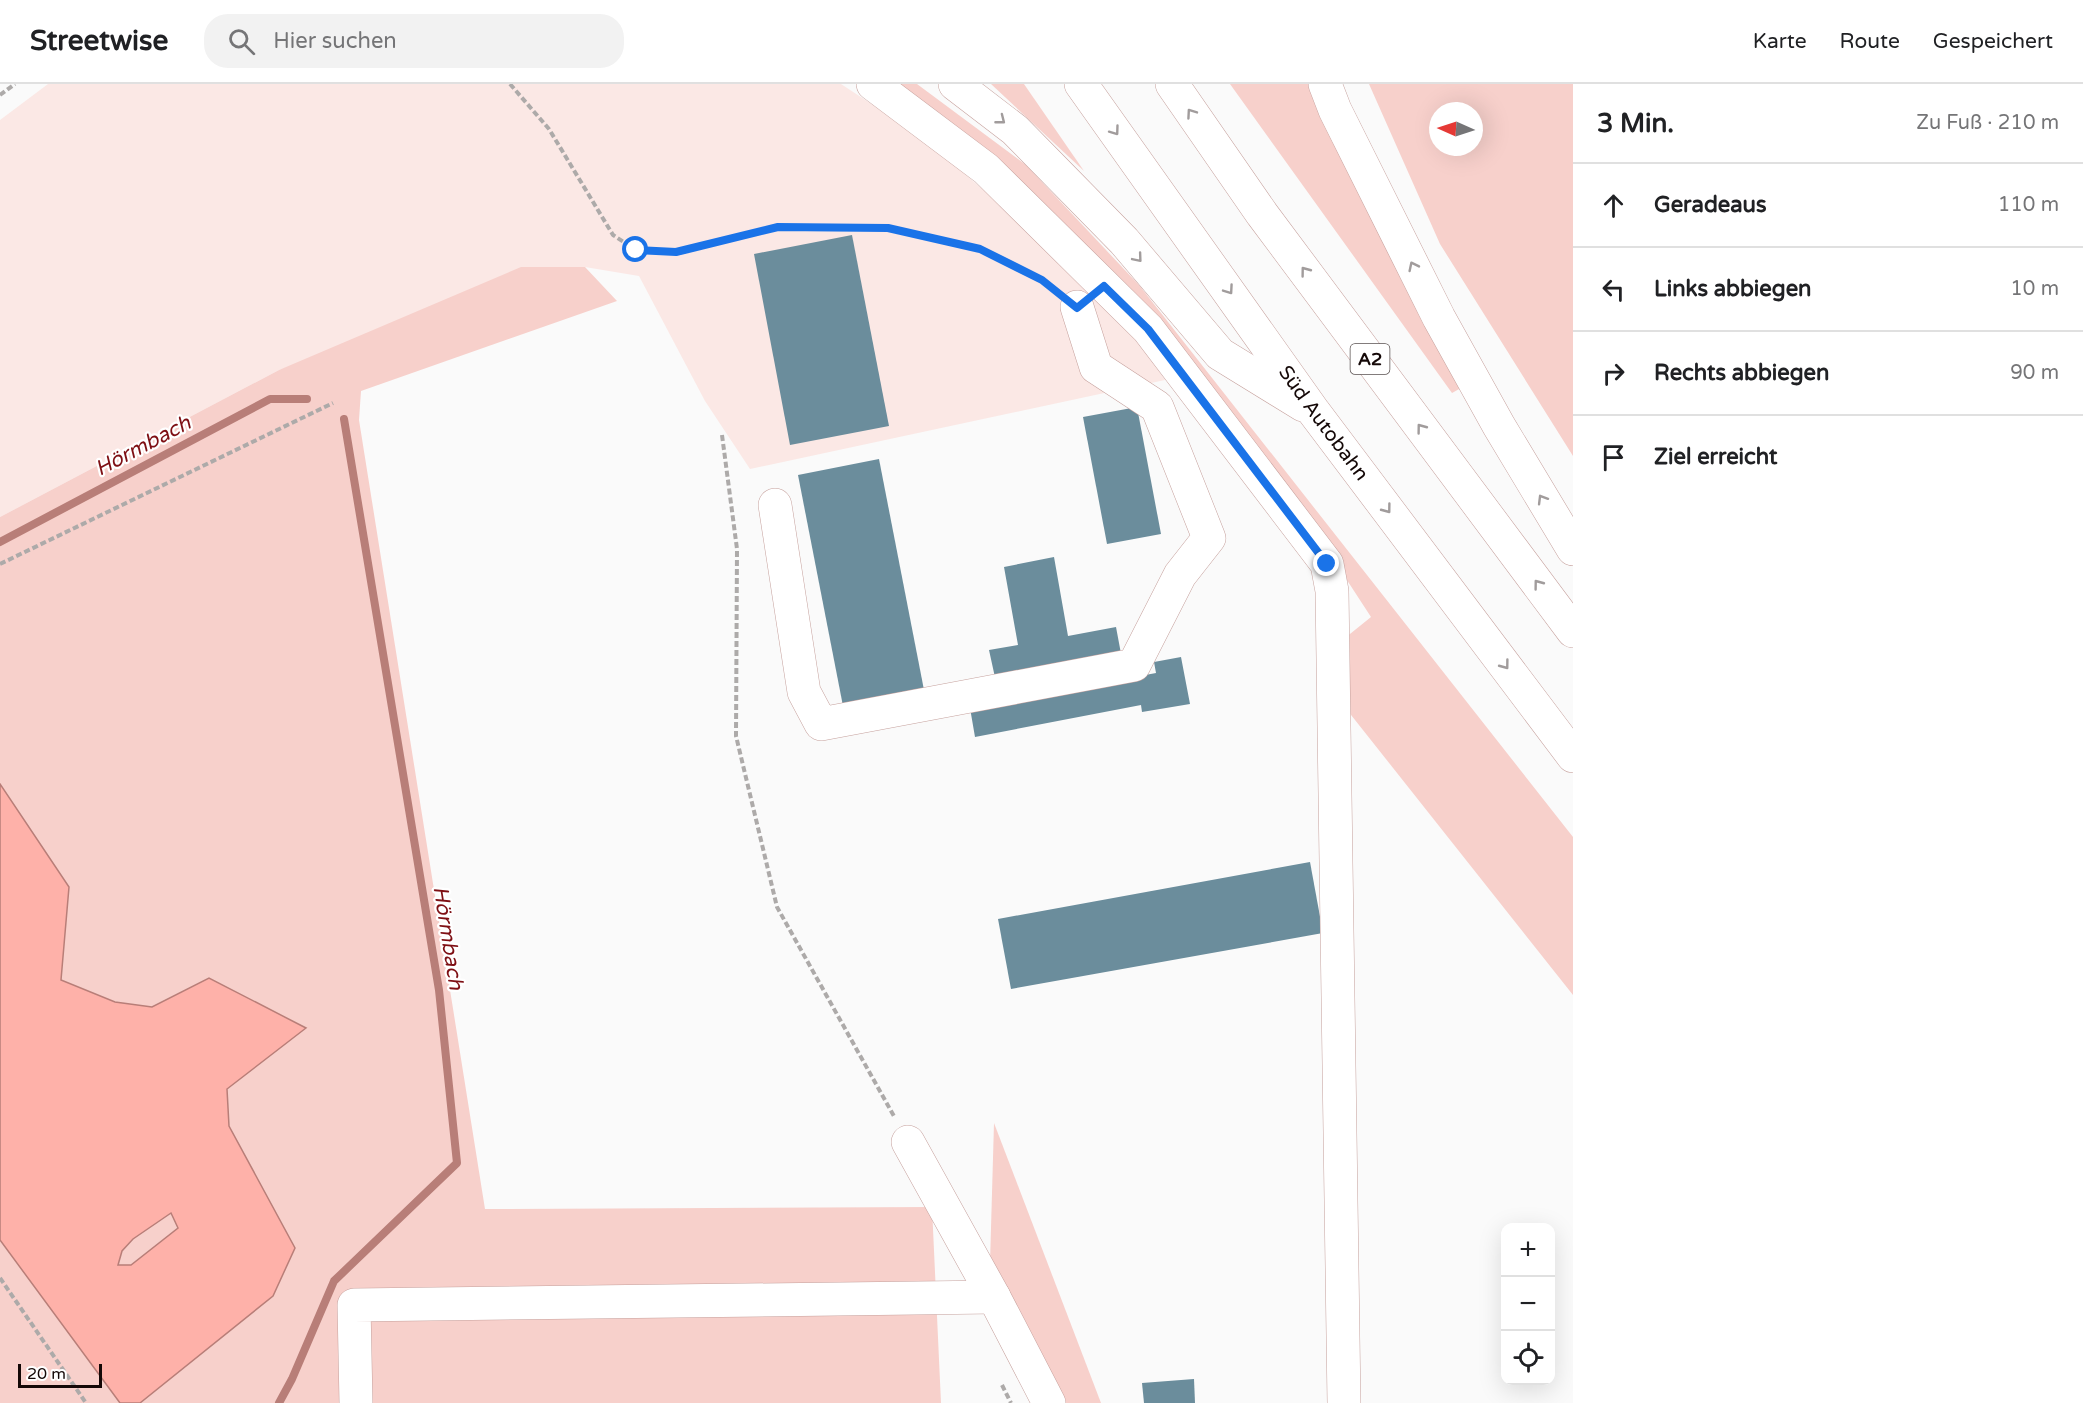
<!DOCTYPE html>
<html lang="de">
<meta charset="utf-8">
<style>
body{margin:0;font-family:"Varela Round",sans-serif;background:#f2f2f2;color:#202124}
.controls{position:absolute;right:18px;bottom:18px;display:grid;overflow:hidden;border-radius:12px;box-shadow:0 6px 24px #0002}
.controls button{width:54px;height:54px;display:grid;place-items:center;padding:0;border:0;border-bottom:2px solid #e0e0e0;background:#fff;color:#202124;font:30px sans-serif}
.compass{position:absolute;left:1429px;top:18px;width:54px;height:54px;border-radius:50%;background:#fff;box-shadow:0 6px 24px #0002;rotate:273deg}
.scale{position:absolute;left:18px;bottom:15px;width:84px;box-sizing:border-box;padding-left:6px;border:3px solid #140807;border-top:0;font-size:16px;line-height:21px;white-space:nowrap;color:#140807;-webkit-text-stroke:4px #fff;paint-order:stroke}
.stop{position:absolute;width:18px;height:18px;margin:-14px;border:4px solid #1a73e8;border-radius:50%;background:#fff}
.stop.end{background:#1a73e8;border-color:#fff;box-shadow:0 2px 6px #0008}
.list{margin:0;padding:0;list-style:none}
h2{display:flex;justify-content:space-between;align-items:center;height:78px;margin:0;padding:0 24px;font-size:26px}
h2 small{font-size:20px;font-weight:400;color:#757577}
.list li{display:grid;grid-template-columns:39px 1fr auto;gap:18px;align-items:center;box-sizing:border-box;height:84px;padding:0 24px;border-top:2px solid #e0e0e0}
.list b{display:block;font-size:22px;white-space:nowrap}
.list em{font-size:20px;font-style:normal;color:#757577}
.icon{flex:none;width:33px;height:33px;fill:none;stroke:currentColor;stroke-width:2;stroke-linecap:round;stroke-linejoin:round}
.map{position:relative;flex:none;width:1573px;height:1319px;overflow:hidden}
header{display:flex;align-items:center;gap:36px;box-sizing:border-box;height:84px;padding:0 30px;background:#fff;border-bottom:2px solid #e0e0e0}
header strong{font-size:28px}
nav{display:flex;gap:33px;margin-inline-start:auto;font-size:21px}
.search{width:420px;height:54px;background:#f2f2f2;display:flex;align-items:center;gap:15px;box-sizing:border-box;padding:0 21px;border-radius:24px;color:#757577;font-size:22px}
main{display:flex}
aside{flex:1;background:#fff}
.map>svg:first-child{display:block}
</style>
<header>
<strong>Streetwise</strong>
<div class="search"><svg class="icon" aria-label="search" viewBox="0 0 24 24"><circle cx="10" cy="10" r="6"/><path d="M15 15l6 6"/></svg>Hier suchen</div>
<nav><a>Karte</a><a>Route</a><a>Gespeichert</a></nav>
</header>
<main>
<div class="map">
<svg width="1573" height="1319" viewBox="0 0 1573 1319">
<rect width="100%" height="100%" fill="#fafafa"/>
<path fill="#fbe8e5" d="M 48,0 L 841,0 L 923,54 L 1030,146 L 1135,250 L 1165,296 L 750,385 L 705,317 L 639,192 L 585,183 L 279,286 L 0,433 L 0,36 Z"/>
<g fill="#f7d0cb" fill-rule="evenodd">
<path d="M 891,0 L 917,0 L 1026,81 L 1139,201 L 1573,753 L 1573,911 L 1336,612 L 1345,554 L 1371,533 L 1313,444 L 1145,227 Z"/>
<path d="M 991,0 L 1024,0 L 1084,87 Z"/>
<path d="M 1230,0 L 1309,0 L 1403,199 L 1461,304 L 1452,309 Z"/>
<path d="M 1369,0 L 1573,0 L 1573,372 L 1440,160 ZM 1438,27 L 1474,27 L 1474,63 L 1438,63 Z"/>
<path d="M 521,183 L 585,183 L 617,217 L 361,307 L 359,336 L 485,1125 L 932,1123 L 941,1319 L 0,1319 L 0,433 L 279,286 Z"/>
<path d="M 994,1039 L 1101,1319 L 1062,1319 L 990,1179 Z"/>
</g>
<path fill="#feb1a9" stroke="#b87e78" stroke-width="1.5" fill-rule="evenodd" d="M 0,700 L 69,803 L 61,896 L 115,918 L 152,923 L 209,894 L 306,944 L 227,1005 L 229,1042 L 295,1164 L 273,1212 L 140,1319 L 120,1319 L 0,1156 ZM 171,1129 L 178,1144 L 131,1181 L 118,1181 L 122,1167 L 133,1155 Z"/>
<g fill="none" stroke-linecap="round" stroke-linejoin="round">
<g stroke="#b87e78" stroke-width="8">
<path d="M 0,458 L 270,315 L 307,315"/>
<path d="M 279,1319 L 292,1295 L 334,1197 L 457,1079 L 439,906 L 344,335"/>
</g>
</g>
<g fill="#6b8d9c">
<path d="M 852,151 L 889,342 L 790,361 L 754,170 Z"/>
<path d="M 1137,323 L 1161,450 L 1107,460 L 1083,333 Z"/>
<path d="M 879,375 L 924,606 L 843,622 L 798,391 Z"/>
<path d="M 1054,473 L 1068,552 L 1116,543 L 1122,575 L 996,598 L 989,566 L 1018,561 L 1004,483 Z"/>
<path d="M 1181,573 L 1190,620 L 1142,628 L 1141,621 L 975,653 L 970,624 L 1156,589 L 1154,578 Z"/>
<path d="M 1310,778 L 1323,849 L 1011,905 L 998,835 Z"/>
<path d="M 1194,1295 L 1195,1319 L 1144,1319 L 1142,1299 Z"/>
</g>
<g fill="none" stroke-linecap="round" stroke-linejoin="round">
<g stroke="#c6a19d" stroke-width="34">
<g id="minor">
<path d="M 873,0 L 986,85 L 1148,245 L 1327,480 L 1332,507 L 1344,1319"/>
<path d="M 775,421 L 804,608 L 821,640 L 1134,581 L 1180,491 L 1209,454 L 1157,323 L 1096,283 L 1077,223"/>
<path d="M 908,1058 L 994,1213 L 1049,1319"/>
<path d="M 356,1319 L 354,1221 L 994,1213"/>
</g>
</g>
<g stroke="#c6a19d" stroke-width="34">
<g id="highway">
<path d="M 955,0 L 1015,46 L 1124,157 L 1220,270 L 1303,321"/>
<path id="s1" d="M 1081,0 L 1314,328 L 1573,672"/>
<path d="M 1172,0 L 1262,130 L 1573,547"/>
<path d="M 1325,0 L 1335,26 L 1439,234 L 1499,342 L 1573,465"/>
</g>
</g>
<g stroke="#adaaa9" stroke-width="4" stroke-dasharray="6 3" stroke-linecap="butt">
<path d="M 510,0 L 549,45 L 613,151 L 636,166 L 676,168 L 778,143 L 888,144 L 980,165 L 1042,196 L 1054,205"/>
<path d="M 0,11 L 15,0"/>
<path d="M 722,351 L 737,465 L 736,652 L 777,823 L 895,1034"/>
<path d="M 0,480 L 333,319"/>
<path d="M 0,1194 L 86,1319"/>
<path d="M 1002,1301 L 1011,1319"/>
</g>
<use href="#minor" stroke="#fff" stroke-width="33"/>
<use href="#highway" stroke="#fff" stroke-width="33"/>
</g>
<defs><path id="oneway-chevron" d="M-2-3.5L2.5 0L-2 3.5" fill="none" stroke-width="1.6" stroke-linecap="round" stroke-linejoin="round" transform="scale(1.5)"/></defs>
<g stroke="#a19c9c">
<use href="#oneway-chevron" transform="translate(1191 29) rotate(-125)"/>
<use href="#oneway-chevron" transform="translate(1001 36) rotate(38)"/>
<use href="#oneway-chevron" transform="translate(1115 47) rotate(54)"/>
<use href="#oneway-chevron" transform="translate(1138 174) rotate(50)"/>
<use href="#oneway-chevron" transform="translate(1413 182) rotate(-116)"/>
<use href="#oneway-chevron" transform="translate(1305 187) rotate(-127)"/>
<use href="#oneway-chevron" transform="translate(1229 206) rotate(55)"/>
<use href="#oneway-chevron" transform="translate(1421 344) rotate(-127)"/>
<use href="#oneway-chevron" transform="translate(1542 415) rotate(-121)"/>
<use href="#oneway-chevron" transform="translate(1387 425) rotate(53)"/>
<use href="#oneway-chevron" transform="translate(1538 500) rotate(-127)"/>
<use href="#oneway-chevron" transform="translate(1505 581) rotate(53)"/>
</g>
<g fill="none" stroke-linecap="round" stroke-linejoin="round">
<path stroke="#1a73e8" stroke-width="8" d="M 636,166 L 676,168 L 778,143 L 888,144 L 980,165 L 1042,196 L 1077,224 L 1104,202 L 1148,245 L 1327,480"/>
</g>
<g text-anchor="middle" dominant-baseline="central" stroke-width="4.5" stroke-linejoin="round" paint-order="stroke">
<rect fill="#fff" stroke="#5a5251" stroke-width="1.5" x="1350.5" y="260" width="39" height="30" rx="4.5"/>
<g font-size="18" font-weight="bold" fill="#140807">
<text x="1370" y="275">A2</text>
</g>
<g font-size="20" fill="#140807" stroke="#fff">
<text stroke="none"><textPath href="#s1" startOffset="417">Süd Autobahn</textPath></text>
</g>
<g font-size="21" font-style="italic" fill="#7e0f14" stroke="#fff">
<text transform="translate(143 362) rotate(-28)">Hörmbach</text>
<text transform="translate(448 854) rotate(81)">Hörmbach</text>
</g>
</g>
</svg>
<div class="controls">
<button>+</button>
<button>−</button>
<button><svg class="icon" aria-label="locate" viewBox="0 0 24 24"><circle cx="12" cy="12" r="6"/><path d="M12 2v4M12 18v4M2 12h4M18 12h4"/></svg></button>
</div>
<svg class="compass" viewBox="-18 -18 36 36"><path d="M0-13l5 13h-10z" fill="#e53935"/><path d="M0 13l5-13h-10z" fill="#757577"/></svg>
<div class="scale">20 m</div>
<div class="stop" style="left:636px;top:166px"></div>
<div class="stop end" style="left:1327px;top:480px"></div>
</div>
<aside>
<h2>3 Min.<small>Zu Fuß · 210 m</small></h2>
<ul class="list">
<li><svg class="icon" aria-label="ahead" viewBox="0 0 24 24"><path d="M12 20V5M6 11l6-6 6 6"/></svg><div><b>Geradeaus</b></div><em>110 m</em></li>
<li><svg class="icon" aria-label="left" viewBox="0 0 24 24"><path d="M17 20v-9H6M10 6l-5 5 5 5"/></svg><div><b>Links abbiegen</b></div><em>10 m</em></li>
<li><svg class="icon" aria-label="right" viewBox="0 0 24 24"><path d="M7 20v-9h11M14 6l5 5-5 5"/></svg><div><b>Rechts abbiegen</b></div><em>90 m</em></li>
<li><svg class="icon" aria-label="arrive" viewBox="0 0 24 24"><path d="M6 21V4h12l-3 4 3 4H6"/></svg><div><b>Ziel erreicht</b></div></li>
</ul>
</aside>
</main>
